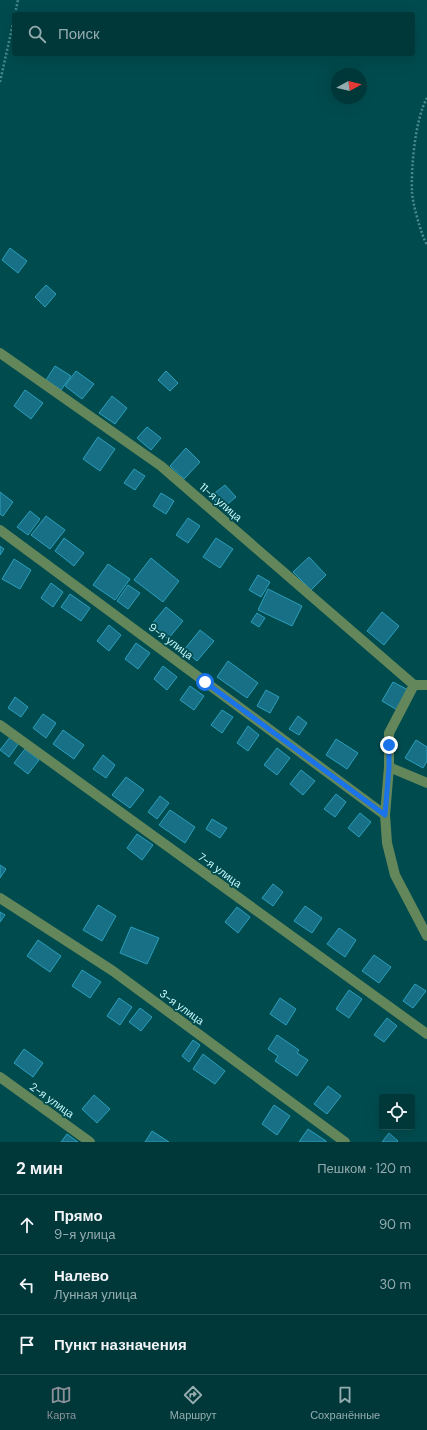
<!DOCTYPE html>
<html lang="ru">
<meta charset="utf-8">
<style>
body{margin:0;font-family:"DM Sans",sans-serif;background:#0a3f42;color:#f1f3f6}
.controls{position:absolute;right:12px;bottom:12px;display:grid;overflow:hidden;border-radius:4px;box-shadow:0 4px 16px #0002}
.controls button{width:36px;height:36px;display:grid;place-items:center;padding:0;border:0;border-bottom:1px solid #225254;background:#00383a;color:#f1f3f6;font:20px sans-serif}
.compass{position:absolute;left:331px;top:68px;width:36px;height:36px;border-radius:50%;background:#00383a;box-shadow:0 4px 16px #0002;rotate:82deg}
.stop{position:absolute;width:12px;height:12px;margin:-9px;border:3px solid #1a73e8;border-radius:50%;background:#fff}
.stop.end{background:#1a73e8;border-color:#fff;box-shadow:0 1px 4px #0008}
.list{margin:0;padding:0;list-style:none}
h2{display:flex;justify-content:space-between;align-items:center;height:52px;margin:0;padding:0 16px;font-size:17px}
h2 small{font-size:13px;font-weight:400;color:#95acaf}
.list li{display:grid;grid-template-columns:26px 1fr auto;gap:12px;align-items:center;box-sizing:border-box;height:60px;padding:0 16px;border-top:1px solid #225254}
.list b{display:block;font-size:15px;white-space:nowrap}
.list p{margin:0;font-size:13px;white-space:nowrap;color:#95acaf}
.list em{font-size:13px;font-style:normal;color:#95acaf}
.icon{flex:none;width:22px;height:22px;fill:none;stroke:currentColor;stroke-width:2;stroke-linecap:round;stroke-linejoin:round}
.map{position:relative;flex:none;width:427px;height:1142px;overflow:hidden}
.search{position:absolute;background:#00383a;box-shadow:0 4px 16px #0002;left:12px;right:12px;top:12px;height:44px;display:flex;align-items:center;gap:10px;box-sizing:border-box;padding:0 14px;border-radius:4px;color:#95acaf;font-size:15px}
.sheet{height:232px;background:#00383a}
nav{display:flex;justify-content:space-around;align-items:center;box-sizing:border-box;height:56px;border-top:1px solid #225254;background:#00383a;font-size:11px;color:#95acaf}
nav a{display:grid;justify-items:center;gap:2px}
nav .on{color:#8c9099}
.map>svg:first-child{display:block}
</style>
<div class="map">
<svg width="427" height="1142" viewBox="0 0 427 1142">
<rect width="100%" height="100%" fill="#004b4e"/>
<g fill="#187087" stroke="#2b9ebb">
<path d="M 10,248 L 27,261 L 18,273 L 2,260 Z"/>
<path d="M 46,285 L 56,294 L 45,307 L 35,297 Z"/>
<path d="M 55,366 L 71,376 L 61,390 L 46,380 Z"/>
<path d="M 76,371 L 94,384 L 82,399 L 65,386 Z"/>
<path d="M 166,371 L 178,383 L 170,391 L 158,380 Z"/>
<path d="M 25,390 L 43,403 L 31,419 L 14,406 Z"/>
<path d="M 112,396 L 127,408 L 115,424 L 99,413 Z"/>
<path d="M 147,427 L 161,438 L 151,450 L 137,438 Z"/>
<path d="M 98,437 L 115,449 L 100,471 L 83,459 Z"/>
<path d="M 186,448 L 200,462 L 184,479 L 170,466 Z"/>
<path d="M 134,469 L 145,476 L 135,490 L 124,483 Z"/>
<path d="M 225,485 L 236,497 L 222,509 L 211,496 Z"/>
<path d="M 0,492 L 13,502 L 3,516 L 0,514 Z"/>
<path d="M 161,493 L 174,501 L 166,514 L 153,506 Z"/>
<path d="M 30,511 L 40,519 L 28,535 L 17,527 Z"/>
<path d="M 46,516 L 65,530 L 50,549 L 31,535 Z"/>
<path d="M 188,518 L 200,526 L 188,543 L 176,535 Z"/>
<path d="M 64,538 L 84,553 L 74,566 L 55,551 Z"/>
<path d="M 216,538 L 233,549 L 220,568 L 203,557 Z"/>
<path d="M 0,546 L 4,549 L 0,555 Z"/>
<path d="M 309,557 L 326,575 L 311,590 L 293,572 Z"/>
<path d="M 151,558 L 179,581 L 163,602 L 134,580 Z"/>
<path d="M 14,559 L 31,570 L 20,589 L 2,579 Z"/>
<path d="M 108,564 L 130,579 L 115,600 L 93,585 Z"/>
<path d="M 258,575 L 270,582 L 261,597 L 249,590 Z"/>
<path d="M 51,583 L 63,592 L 53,607 L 41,598 Z"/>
<path d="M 128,585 L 140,593 L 128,609 L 117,601 Z"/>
<path d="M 268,589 L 302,606 L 292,626 L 258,610 Z"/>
<path d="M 70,594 L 90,608 L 81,621 L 61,607 Z"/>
<path d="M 166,607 L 183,621 L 168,639 L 151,625 Z"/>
<path d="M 382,612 L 399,626 L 384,645 L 367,631 Z"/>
<path d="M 257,613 L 265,618 L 259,627 L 251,622 Z"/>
<path d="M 109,625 L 121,635 L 109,651 L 97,641 Z"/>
<path d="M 200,630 L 214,641 L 197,661 L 184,650 Z"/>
<path d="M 136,643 L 150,653 L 138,669 L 125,659 Z"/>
<path d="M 228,661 L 258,683 L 247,698 L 217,677 Z"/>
<path d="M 163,666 L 177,677 L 167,690 L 154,679 Z"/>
<path d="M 393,682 L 410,691 L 399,711 L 382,701 Z"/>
<path d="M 190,686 L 204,696 L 194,710 L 180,700 Z"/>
<path d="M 266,690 L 279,697 L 270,713 L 257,706 Z"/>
<path d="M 15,697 L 28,707 L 21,717 L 8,708 Z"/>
<path d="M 222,710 L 233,717 L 222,733 L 211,725 Z"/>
<path d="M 43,714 L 56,723 L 46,738 L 33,728 Z"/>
<path d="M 298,716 L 307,723 L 299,735 L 289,729 Z"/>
<path d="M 248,726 L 259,735 L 248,751 L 237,743 Z"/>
<path d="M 63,730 L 84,745 L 74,759 L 53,744 Z"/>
<path d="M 11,736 L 19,743 L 9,757 L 0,750 Z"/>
<path d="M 336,739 L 358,753 L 347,769 L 326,755 Z"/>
<path d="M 416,740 L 427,747 L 427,761 L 423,768 L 405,758 Z"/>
<path d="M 277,748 L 290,758 L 277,775 L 264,765 Z"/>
<path d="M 25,749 L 39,760 L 28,774 L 14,763 Z"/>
<path d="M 103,755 L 115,765 L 106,778 L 93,769 Z"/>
<path d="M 301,770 L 315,781 L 303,795 L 290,784 Z"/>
<path d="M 126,777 L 144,790 L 130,808 L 112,795 Z"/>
<path d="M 336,794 L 346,802 L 335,817 L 324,809 Z"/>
<path d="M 160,796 L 169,803 L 157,819 L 148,812 Z"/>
<path d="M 170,810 L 195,827 L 185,843 L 159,825 Z"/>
<path d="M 360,813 L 371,822 L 359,837 L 348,828 Z"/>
<path d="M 212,819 L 227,828 L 220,838 L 206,829 Z"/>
<path d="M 137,834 L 153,845 L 142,860 L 127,848 Z"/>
<path d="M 0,865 L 6,869 L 0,878 Z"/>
<path d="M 273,884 L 283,892 L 273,906 L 262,898 Z"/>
<path d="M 98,905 L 116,916 L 102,941 L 83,930 Z"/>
<path d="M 305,906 L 322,918 L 312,933 L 294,921 Z"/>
<path d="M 237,907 L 250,917 L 238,933 L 225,922 Z"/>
<path d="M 0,912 L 5,915 L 0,922 Z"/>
<path d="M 131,927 L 159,938 L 147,964 L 120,953 Z"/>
<path d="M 339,928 L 356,940 L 345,957 L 327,944 Z"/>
<path d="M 38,940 L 61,956 L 50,972 L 27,956 Z"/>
<path d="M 374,955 L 391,967 L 379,983 L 362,971 Z"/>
<path d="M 82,970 L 101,982 L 90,998 L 72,986 Z"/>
<path d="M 415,984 L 426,991 L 413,1008 L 403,1001 Z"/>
<path d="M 349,990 L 362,999 L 349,1018 L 336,1009 Z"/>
<path d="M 119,998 L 132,1007 L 120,1025 L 107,1016 Z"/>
<path d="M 280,998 L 296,1009 L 286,1025 L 270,1014 Z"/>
<path d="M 140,1008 L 152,1017 L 141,1031 L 129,1022 Z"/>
<path d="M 387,1018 L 397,1026 L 384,1042 L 374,1035 Z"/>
<path d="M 277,1035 L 299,1050 L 297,1053 L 308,1060 L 297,1076 L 275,1061 L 278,1056 L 268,1049 Z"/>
<path d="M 193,1040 L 200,1045 L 189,1062 L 182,1056 Z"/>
<path d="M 24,1049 L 43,1063 L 33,1077 L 14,1063 Z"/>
<path d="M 203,1054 L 225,1071 L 215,1084 L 193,1069 Z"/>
<path d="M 328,1086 L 341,1096 L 327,1114 L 314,1104 Z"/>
<path d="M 94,1095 L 110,1109 L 97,1123 L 82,1109 Z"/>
<path d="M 274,1105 L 290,1116 L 277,1135 L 262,1124 Z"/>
<path d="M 308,1129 L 326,1141 L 326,1142 L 299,1142 Z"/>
<path d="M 152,1131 L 169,1142 L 145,1142 Z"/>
<path d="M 389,1133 L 398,1141 L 397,1142 L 382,1142 Z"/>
<path d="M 67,1134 L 78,1142 L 61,1142 Z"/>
</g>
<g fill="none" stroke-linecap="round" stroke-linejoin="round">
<g stroke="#488a8d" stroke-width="2.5" stroke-dasharray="2 2" stroke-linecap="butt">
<path d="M 15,14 L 18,0"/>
<path d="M 0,82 L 14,19"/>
<path d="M 427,98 C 415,119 411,168 412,192 C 412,202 422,237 427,245"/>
</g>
<g stroke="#63875a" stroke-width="10">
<path d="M 0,353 L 161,466 L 414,685"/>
<path d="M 0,530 L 385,815"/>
<path d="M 414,685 L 389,733 L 389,767 L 385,815 L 387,843 L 395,875 L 427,936"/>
<path d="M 414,685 L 427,685"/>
<path d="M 0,725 L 427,1034"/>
<path d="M 389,767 L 427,783"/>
<path d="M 0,898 L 113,971 L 345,1142"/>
<path d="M 0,1077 L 90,1142"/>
</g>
</g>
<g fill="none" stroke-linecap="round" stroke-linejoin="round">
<path stroke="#1a73e8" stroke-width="5" d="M 205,682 L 385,815 L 389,768 L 389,745"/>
</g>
<g text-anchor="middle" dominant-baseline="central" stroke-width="3.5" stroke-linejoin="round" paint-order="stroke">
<g font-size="11" fill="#c6fafd" stroke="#004b4e">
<text transform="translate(221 502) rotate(41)">11-я улица</text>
<text transform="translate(171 641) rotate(37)">9-я улица</text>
<text transform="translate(220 870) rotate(36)">7-я улица</text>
<text transform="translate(182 1007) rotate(36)">3-я улица</text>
<text transform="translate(52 1100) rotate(36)">2-я улица</text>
</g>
</g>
</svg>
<div class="controls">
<button><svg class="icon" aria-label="locate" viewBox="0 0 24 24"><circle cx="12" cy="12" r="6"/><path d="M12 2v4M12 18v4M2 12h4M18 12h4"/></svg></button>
</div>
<svg class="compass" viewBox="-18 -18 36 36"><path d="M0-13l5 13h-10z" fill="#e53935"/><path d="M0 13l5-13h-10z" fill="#95acaf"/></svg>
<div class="stop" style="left:205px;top:682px"></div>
<div class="stop end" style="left:389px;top:745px"></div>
<div class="search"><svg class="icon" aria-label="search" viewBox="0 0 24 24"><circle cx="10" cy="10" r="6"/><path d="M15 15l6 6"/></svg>Поиск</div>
</div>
<section class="sheet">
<h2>2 мин<small>Пешком · 120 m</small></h2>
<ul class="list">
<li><svg class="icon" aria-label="ahead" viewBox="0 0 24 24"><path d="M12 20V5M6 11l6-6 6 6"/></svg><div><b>Прямо</b><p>9-я улица</p></div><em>90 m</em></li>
<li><svg class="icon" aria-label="left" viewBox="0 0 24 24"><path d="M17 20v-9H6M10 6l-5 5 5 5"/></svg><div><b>Налево</b><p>Лунная улица</p></div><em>30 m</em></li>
<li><svg class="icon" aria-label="arrive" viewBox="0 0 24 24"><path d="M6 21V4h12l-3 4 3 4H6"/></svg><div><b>Пункт назначения</b></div></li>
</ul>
</section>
<nav>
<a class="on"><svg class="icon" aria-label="map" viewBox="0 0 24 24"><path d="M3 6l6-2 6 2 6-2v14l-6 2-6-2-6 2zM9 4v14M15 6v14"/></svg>Карта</a>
<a><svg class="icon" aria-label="directions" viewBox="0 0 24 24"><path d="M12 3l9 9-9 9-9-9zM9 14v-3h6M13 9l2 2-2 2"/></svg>Маршрут</a>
<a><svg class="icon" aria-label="saved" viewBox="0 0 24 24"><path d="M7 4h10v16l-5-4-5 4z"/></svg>Сохранённые</a>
</nav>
